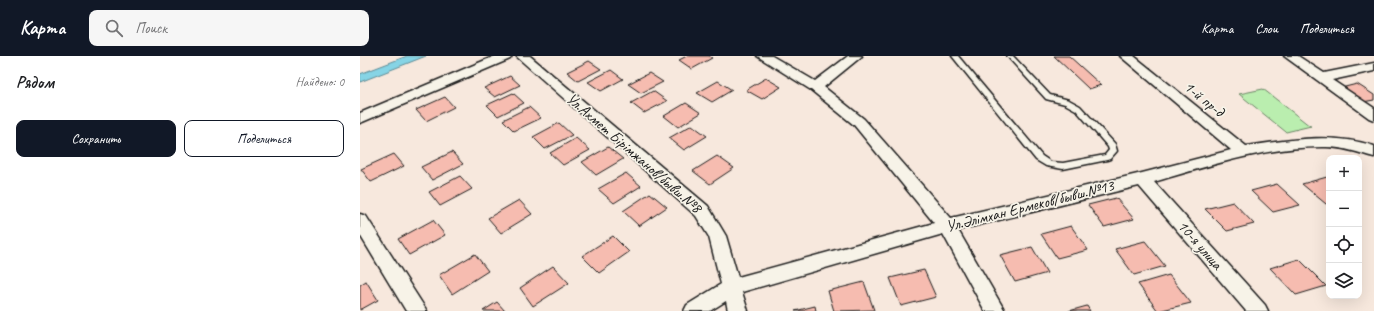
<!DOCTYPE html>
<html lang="ru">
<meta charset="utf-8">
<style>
body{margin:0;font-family:Caveat,sans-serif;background:#f6f6f6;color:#202124}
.controls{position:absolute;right:12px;bottom:12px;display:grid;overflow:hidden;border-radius:8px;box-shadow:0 4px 16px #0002}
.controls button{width:36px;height:36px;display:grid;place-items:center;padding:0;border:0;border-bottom:1px solid #e0e0e0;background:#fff;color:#202124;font:20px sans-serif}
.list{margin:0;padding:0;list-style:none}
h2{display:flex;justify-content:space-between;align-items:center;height:52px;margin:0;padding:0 16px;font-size:17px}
h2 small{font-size:13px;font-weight:400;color:#757577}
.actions{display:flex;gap:8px;padding:12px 16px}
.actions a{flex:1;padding:9px 0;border:1px solid #111827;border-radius:8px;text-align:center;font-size:14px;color:#111827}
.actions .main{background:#111827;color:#fff}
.icon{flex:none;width:22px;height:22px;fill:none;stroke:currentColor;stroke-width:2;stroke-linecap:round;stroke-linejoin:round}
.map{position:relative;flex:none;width:1014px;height:255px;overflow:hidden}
header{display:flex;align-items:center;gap:24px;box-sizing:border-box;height:56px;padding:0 20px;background:#111827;color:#fff}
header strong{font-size:19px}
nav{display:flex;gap:22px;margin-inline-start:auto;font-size:14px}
.search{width:280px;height:36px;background:#f6f6f6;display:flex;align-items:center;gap:10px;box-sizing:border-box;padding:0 14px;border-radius:8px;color:#757577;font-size:15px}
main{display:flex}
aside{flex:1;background:#fff}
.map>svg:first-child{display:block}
</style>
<header>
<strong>Карта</strong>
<div class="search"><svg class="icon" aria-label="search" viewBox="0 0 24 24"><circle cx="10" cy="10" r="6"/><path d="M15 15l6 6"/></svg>Поиск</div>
<nav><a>Карта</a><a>Слои</a><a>Поделиться</a></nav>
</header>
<main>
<aside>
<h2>Рядом<small>Найдено: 0</small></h2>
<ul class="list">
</ul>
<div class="actions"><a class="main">Сохранить</a><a>Поделиться</a></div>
</aside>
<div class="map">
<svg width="1014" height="255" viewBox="0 0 1014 255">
<rect width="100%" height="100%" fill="#f7e8dd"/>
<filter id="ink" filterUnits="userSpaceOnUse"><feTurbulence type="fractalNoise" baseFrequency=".025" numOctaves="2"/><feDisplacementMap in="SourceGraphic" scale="8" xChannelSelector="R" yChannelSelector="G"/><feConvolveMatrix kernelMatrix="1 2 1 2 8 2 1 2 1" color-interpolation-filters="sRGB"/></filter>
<g filter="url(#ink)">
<path fill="#baeeaf" stroke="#6b8566" d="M 903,33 L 950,70 L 951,70 L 926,76 L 879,38 Z"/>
<path fill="#86d4e5" stroke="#5c8a95" d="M 47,0 L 66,0 L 0,26 L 0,18 Z"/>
<g fill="#f6bcb0" stroke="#1c1c1c">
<path d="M 327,0 L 349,0 L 352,2 L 332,13 L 319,4 Z"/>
<path d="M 694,0 L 709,0 L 741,29 L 729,33 Z"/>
<path d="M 229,5 L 241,13 L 218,25 L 207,16 Z"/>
<path d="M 251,14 L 263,23 L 241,35 L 228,26 Z"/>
<path d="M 289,17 L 303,26 L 281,37 L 268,28 Z"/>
<path d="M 150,20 L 160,29 L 135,41 L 124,32 Z"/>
<path d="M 406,22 L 421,31 L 402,43 L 386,34 Z"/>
<path d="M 358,25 L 372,34 L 352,46 L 337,37 Z"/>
<path d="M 997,28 L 1014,39 L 1014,44 L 997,47 L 977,33 Z"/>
<path d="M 293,35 L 307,45 L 284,57 L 271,47 Z"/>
<path d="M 153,37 L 164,47 L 138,60 L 127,49 Z"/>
<path d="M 85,41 L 94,51 L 66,65 L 56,54 Z"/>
<path d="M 326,47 L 341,57 L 318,71 L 304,60 Z"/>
<path d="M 169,51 L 181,62 L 154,75 L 143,64 Z"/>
<path d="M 199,67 L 212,79 L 185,93 L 173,81 Z"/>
<path d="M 332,69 L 347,80 L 324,94 L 309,82 Z"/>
<path d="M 216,82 L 230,94 L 203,109 L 190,97 Z"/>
<path d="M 248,91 L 263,103 L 236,119 L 222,106 Z"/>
<path d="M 92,96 L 103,108 L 72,124 L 61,111 Z"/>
<path d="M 34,98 L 44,110 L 11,126 L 1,113 Z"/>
<path d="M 357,100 L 374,112 L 350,128 L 333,115 Z"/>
<path d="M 266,117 L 281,130 L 254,147 L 238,133 Z"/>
<path d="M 100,120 L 112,133 L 80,150 L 69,136 Z"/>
<path d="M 967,121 L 969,122 L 969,148 L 966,148 L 942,128 Z"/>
<path d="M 917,128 L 940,149 L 913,156 L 891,135 Z"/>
<path d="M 290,137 L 307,151 L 279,170 L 263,155 Z"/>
<path d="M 756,142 L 774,163 L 744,171 L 728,149 Z"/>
<path d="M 159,144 L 172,158 L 141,177 L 128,162 Z"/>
<path d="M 873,146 L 894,168 L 867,175 L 845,153 Z"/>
<path d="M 73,164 L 85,179 L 49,199 L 38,183 Z"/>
<path d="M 711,170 L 728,194 L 697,202 L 681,178 Z"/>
<path d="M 253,180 L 269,196 L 239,217 L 222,200 Z"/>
<path d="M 785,185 L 805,210 L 774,219 L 755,193 Z"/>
<path d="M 672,191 L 687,217 L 655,226 L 640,199 Z"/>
<path d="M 115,198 L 128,215 L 92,238 L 79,219 Z"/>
<path d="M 939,203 L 966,230 L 936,239 L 910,212 Z"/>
<path d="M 193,210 L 209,227 L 173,250 L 160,232 Z"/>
<path d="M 564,214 L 576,241 L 541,250 L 530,222 Z"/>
<path d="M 809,219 L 831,247 L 798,255 L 778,228 Z"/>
<path d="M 6,225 L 18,244 L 0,254 L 0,229 Z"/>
<path d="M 504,226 L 514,254 L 474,255 L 468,235 Z"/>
<path d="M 137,246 L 145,255 L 123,255 Z"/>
<path d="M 455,250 L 456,255 L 435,255 Z"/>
<path d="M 727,250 L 730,255 L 709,255 Z"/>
</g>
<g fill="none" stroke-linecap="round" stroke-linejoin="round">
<g stroke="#1c1c1c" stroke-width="3">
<path id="service" d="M 592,0 L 598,0 L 682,100 L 691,106 L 703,107 L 745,99 L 749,94 L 748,91 L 716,54 L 705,48 L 686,43 L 647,0 L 653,0 L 690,39 L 709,44 L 720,50 L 755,88 L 757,95 L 750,103 L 747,104 L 703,113 L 686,110 L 676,104 Z"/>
</g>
<g stroke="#1c1c1c" stroke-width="3">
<g id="minor">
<path d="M 135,0 L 152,0 L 150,3 L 0,67 L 0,57 Z"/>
<path d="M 156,0 L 170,0 L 348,150 L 366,180 L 378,221 L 574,167 L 494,69 L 451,34 L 397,0 L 412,0 L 455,25 L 488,0 L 502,0 L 464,31 L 504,63 L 591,162 L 782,117 L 871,94 L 760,0 L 774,0 L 886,90 C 929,84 972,76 1014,90 L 1014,101 C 999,97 983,91 966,91 C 908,90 849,110 794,126 L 905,249 L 908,255 L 886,255 L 779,130 L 598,174 L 645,255 L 625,255 L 583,178 L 382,236 L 388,255 L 368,255 L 366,245 L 350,255 L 324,255 L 327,249 L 361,228 L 349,181 L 336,160 Z"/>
<path d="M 924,0 L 938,0 L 964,17 L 1014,7 L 1014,15 L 972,24 L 1014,52 L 1014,64 L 1009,62 Z"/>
<path d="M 0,158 L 6,160 L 67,255 L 46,255 L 0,179 Z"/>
</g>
</g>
<use href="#service" fill="#f7f3e8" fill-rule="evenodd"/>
<use href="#minor" fill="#f7f3e8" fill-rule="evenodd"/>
</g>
</g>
<g text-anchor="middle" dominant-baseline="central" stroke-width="3.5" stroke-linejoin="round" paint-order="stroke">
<g font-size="16" fill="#1c1c1c" stroke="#f7f3e8">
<text transform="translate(844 43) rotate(39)">1-й пр-д</text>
<text transform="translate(274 97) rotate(41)">Ул.Ахмет Бірімжанов/бывш.№8</text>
<text transform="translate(670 150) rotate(-14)">Ул.Әлімхан Ермеков/бывш.№13</text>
<text transform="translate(840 189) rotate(49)">10-я улица</text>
</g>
</g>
</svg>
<div class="controls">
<button>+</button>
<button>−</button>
<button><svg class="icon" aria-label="locate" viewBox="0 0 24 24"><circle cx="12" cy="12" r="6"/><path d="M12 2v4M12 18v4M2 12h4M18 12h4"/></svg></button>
<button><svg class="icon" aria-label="layers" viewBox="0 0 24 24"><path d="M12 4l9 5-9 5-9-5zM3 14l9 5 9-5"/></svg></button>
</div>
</div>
</main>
